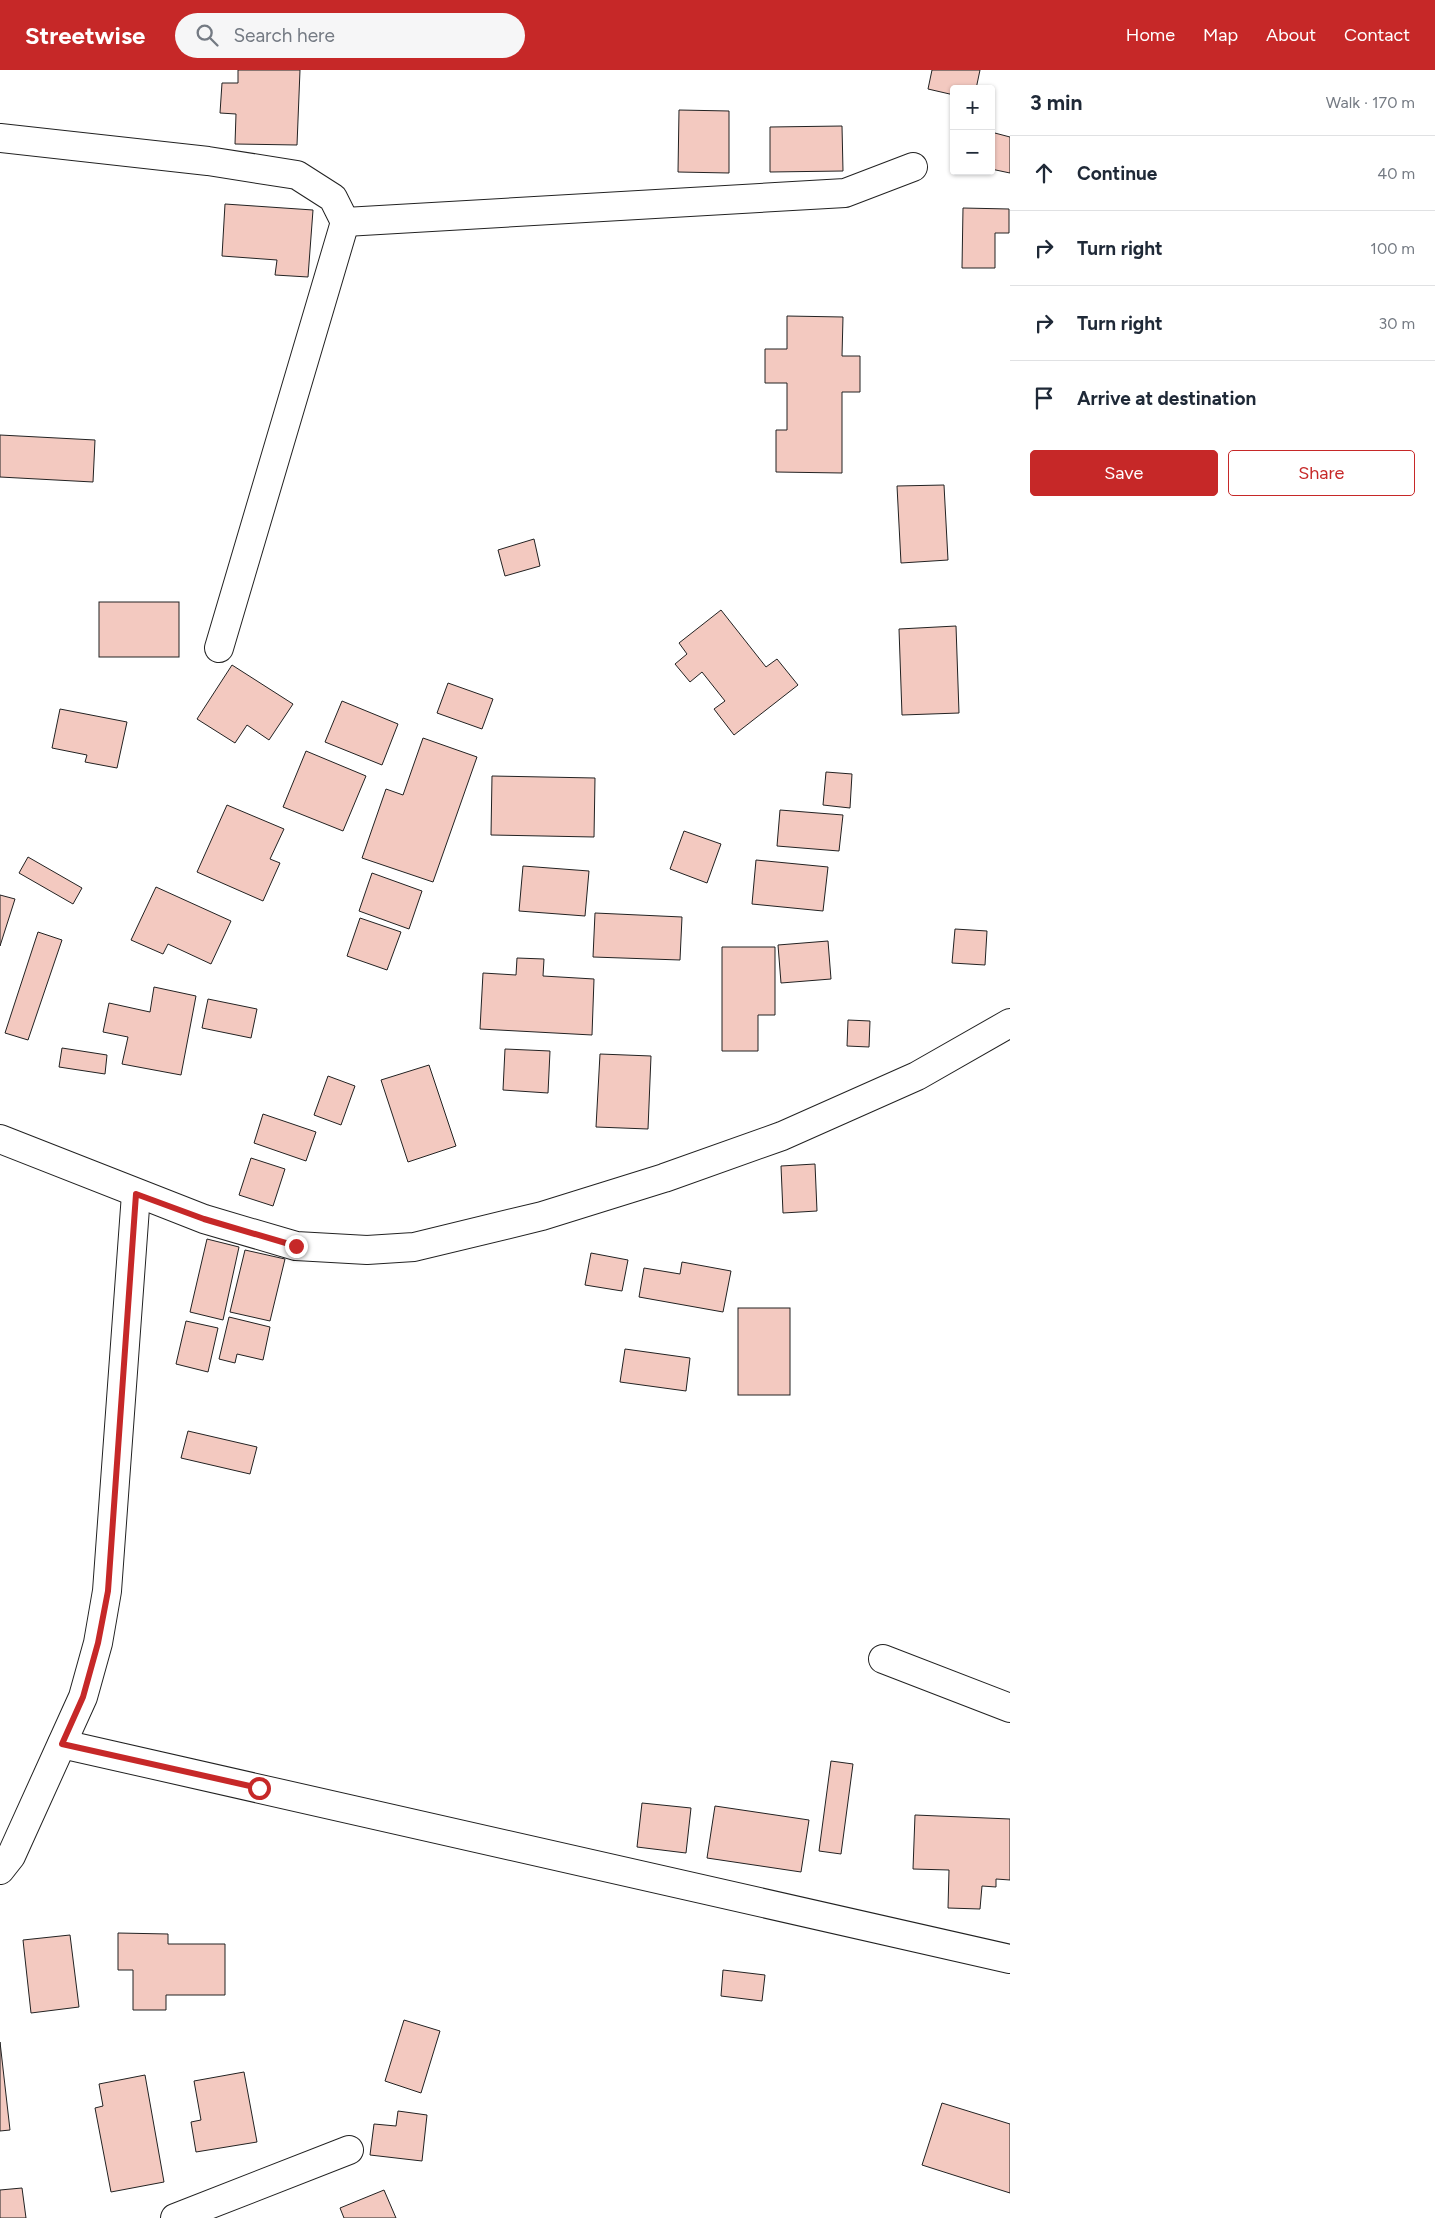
<!DOCTYPE html>
<meta charset="utf-8">
<style>
body{margin:0;font-family:Figtree,sans-serif;background:#f6f6f7;color:#1f2937}
.controls{position:absolute;right:15px;top:15px;display:grid;overflow:hidden;border-radius:5px;box-shadow:0 1px 4px #0004}
.controls button{width:45px;height:45px;display:grid;place-items:center;padding:0;border:0;border-bottom:1px solid #e0e1e3;background:#fff;color:#1f2937;font:25px sans-serif}
.stop{position:absolute;width:15px;height:15px;margin:-11px;border:4px solid #c62828;border-radius:50%;background:#fff}
.stop.end{background:#c62828;border-color:#fff;box-shadow:0 1px 5px #0008}
.list{margin:0;padding:0;list-style:none}
h2{display:flex;justify-content:space-between;align-items:center;height:65px;margin:0;padding:0 20px;font-size:21px}
h2 small{font-size:16px;font-weight:400;color:#747a83}
.list li{display:grid;grid-template-columns:32px 1fr auto;gap:15px;align-items:center;box-sizing:border-box;height:75px;padding:0 20px;border-top:1px solid #e0e1e3}
.list b{display:block;font-size:19px;white-space:nowrap}
.list em{font-size:16px;font-style:normal;color:#747a83}
.actions{display:flex;gap:10px;padding:15px 20px}
.actions a{flex:1;padding:11px 0;border:1px solid #c62828;border-radius:5px;text-align:center;font-size:18px;color:#c62828}
.actions .main{background:#c62828;color:#fff}
.icon{flex:none;width:28px;height:28px;fill:none;stroke:currentColor;stroke-width:2;stroke-linecap:round;stroke-linejoin:round}
.map{position:relative;flex:none;width:1010px;height:2148px;overflow:hidden}
header{display:flex;align-items:center;gap:30px;box-sizing:border-box;height:70px;padding:0 25px;background:#c62828;color:#fff}
header strong{font-size:24px}
nav{display:flex;gap:28px;margin-inline-start:auto;font-size:18px}
.search{width:350px;height:45px;background:#f6f6f7;display:flex;align-items:center;gap:12px;box-sizing:border-box;padding:0 18px;border-radius:28px;color:#747a83;font-size:19px}
main{display:flex}
aside{flex:1;background:#fff}
.map>svg:first-child{display:block}
</style>
<header>
<strong>Streetwise</strong>
<div class="search"><svg class="icon" aria-label="search" viewBox="0 0 24 24"><circle cx="10" cy="10" r="6"/><path d="M15 15l6 6"/></svg>Search here</div>
<nav><a>Home</a><a>Map</a><a>About</a><a>Contact</a></nav>
</header>
<main>
<div class="map">
<svg width="1010" height="2148" viewBox="0 0 1010 2148">
<rect width="100%" height="100%" fill="#fff"/>
<g fill="#f3c9c0" stroke="#222">
<path d="M 238,0 L 300,0 L 297,75 L 235,74 L 236,44 L 220,43 L 222,13 L 238,13 Z"/>
<path d="M 932,0 L 980,0 L 976,19 L 954,19 L 954,25 L 928,19 Z"/>
<path d="M 679,40 L 729,41 L 729,103 L 678,102 Z"/>
<path d="M 842,56 L 843,101 L 770,102 L 770,57 Z"/>
<path d="M 991,62 L 1010,67 L 1010,103 L 991,99 Z"/>
<path d="M 225,134 L 313,140 L 308,207 L 275,205 L 277,190 L 222,186 Z"/>
<path d="M 963,138 L 1009,139 L 1009,163 L 995,163 L 995,198 L 962,198 Z"/>
<path d="M 787,246 L 843,247 L 842,286 L 860,286 L 860,322 L 842,322 L 842,403 L 776,402 L 776,360 L 787,360 L 787,313 L 765,313 L 765,279 L 787,279 Z"/>
<path d="M 0,365 L 95,370 L 93,412 L 0,407 Z"/>
<path d="M 944,415 L 948,490 L 901,493 L 897,416 Z"/>
<path d="M 534,469 L 540,496 L 505,506 L 498,480 Z"/>
<rect x="99" y="532" width="80" height="55"/>
<path d="M 721,540 L 766,597 L 777,589 L 798,615 L 734,665 L 714,639 L 725,631 L 702,602 L 690,612 L 675,594 L 687,584 L 679,573 Z"/>
<path d="M 956,556 L 959,643 L 902,645 L 899,559 Z"/>
<path d="M 232,595 L 293,634 L 269,670 L 247,655 L 235,673 L 197,649 Z"/>
<path d="M 448,613 L 493,629 L 482,659 L 437,643 Z"/>
<path d="M 342,631 L 398,654 L 382,695 L 325,672 Z"/>
<path d="M 60,639 L 127,652 L 117,698 L 85,692 L 87,685 L 52,678 Z"/>
<path d="M 423,668 L 477,687 L 433,812 L 362,788 L 386,719 L 403,725 Z"/>
<path d="M 306,681 L 366,706 L 343,761 L 283,737 Z"/>
<path d="M 826,702 L 852,704 L 850,738 L 823,735 Z"/>
<path d="M 492,706 L 595,708 L 594,767 L 491,765 Z"/>
<path d="M 227,735 L 284,759 L 270,789 L 280,793 L 263,831 L 197,802 Z"/>
<path d="M 780,740 L 843,745 L 839,781 L 777,776 Z"/>
<path d="M 684,761 L 721,774 L 707,813 L 670,799 Z"/>
<path d="M 28,787 L 82,818 L 73,834 L 19,803 Z"/>
<path d="M 756,790 L 828,797 L 823,841 L 752,834 Z"/>
<path d="M 523,796 L 589,801 L 585,846 L 519,841 Z"/>
<path d="M 372,803 L 422,821 L 409,859 L 359,841 Z"/>
<path d="M 156,817 L 231,851 L 211,894 L 168,874 L 163,884 L 131,870 Z"/>
<path d="M 0,825 L 15,829 L 0,876 Z"/>
<path d="M 595,843 L 682,847 L 680,890 L 593,887 Z"/>
<path d="M 360,848 L 401,862 L 387,900 L 347,886 Z"/>
<path d="M 955,859 L 987,861 L 985,895 L 952,893 Z"/>
<path d="M 38,862 L 62,870 L 28,970 L 5,963 Z"/>
<path d="M 828,871 L 831,909 L 781,913 L 778,875 Z"/>
<path d="M 722,877 L 775,877 L 775,945 L 758,945 L 758,981 L 722,981 Z"/>
<path d="M 517,888 L 544,889 L 543,906 L 594,909 L 592,965 L 480,959 L 483,903 L 516,905 Z"/>
<path d="M 154,917 L 196,926 L 181,1005 L 122,994 L 128,967 L 103,962 L 109,933 L 150,942 Z"/>
<path d="M 208,929 L 257,939 L 251,968 L 202,958 Z"/>
<path d="M 848,950 L 870,951 L 869,977 L 847,976 Z"/>
<path d="M 62,978 L 107,985 L 105,1004 L 59,997 Z"/>
<path d="M 505,979 L 550,981 L 548,1023 L 503,1020 Z"/>
<path d="M 600,984 L 651,986 L 648,1059 L 596,1057 Z"/>
<path d="M 429,995 L 456,1076 L 408,1092 L 381,1010 Z"/>
<path d="M 328,1006 L 355,1016 L 341,1055 L 314,1045 Z"/>
<path d="M 263,1044 L 316,1062 L 306,1091 L 254,1073 Z"/>
<path d="M 251,1088 L 285,1099 L 273,1136 L 239,1125 Z"/>
<path d="M 815,1094 L 817,1141 L 783,1143 L 781,1096 Z"/>
<path d="M 207,1169 L 239,1177 L 223,1250 L 190,1242 Z"/>
<path d="M 245,1180 L 285,1189 L 270,1251 L 230,1242 Z"/>
<path d="M 591,1183 L 628,1190 L 622,1221 L 585,1215 Z"/>
<path d="M 682,1192 L 731,1201 L 723,1242 L 639,1227 L 644,1198 L 680,1204 Z"/>
<rect x="738" y="1238" width="52" height="87"/>
<path d="M 229,1247 L 270,1257 L 263,1290 L 237,1284 L 235,1293 L 219,1289 Z"/>
<path d="M 186,1251 L 218,1258 L 208,1302 L 176,1294 Z"/>
<path d="M 625,1279 L 690,1288 L 686,1321 L 620,1312 Z"/>
<path d="M 188,1361 L 257,1377 L 250,1404 L 181,1388 Z"/>
<path d="M 831,1691 L 853,1694 L 841,1784 L 819,1781 Z"/>
<path d="M 642,1733 L 691,1738 L 686,1783 L 637,1777 Z"/>
<path d="M 715,1736 L 809,1750 L 801,1802 L 707,1788 Z"/>
<path d="M 915,1745 L 1010,1749 L 1010,1810 L 996,1809 L 996,1817 L 982,1816 L 980,1839 L 948,1838 L 949,1800 L 913,1799 Z"/>
<path d="M 118,1863 L 168,1864 L 168,1874 L 225,1874 L 225,1925 L 166,1925 L 166,1940 L 133,1940 L 133,1900 L 118,1900 Z"/>
<path d="M 70,1865 L 79,1937 L 31,1943 L 23,1870 Z"/>
<path d="M 723,1900 L 765,1905 L 762,1931 L 721,1926 Z"/>
<path d="M 404,1950 L 440,1961 L 421,2023 L 385,2011 Z"/>
<path d="M 0,1972 L 10,2060 L 0,2061 Z"/>
<path d="M 244,2002 L 257,2072 L 196,2082 L 191,2052 L 201,2050 L 194,2011 Z"/>
<path d="M 145,2005 L 164,2112 L 111,2122 L 95,2038 L 103,2036 L 99,2014 Z"/>
<path d="M 942,2033 L 1010,2054 L 1010,2123 L 922,2095 Z"/>
<path d="M 398,2041 L 427,2045 L 422,2091 L 370,2085 L 374,2054 L 396,2056 Z"/>
<path d="M 22,2118 L 26,2148 L 0,2148 L 0,2120 Z"/>
<path d="M 384,2120 L 396,2148 L 344,2148 L 340,2138 Z"/>
</g>
<g fill="none" stroke-linecap="round" stroke-linejoin="round">
<g stroke="#222" stroke-width="30">
<g id="minor">
<path d="M 0,68 L 208,91 L 297,105 L 333,128 L 345,152 L 219,578"/>
<path d="M 345,152 L 845,123 L 913,97"/>
<path d="M 0,1069 L 204,1149 L 296,1176 L 367,1180 L 414,1177 L 542,1146 L 664,1108 L 782,1066 L 917,1006 L 1010,953"/>
<path d="M 883,1589 L 1010,1638"/>
<path d="M 62,1674 L 1010,1889"/>
<path d="M 0,1800 L 11,1786 L 83,1627 L 98,1573 L 107,1521 L 136,1124"/>
<path d="M 175,2148 L 349,2080"/>
</g>
</g>
<use href="#minor" stroke="#fff" stroke-width="28"/>
</g>
<g fill="none" stroke-linecap="round" stroke-linejoin="round">
<path stroke="#c62828" stroke-width="6" d="M 259,1718 L 62,1674 L 83,1627 L 98,1573 L 108,1521 L 136,1124 L 204,1149 L 296,1176"/>
</g>
</svg>
<div class="controls">
<button>+</button>
<button>−</button>
</div>
<div class="stop" style="left:259px;top:1718px"></div>
<div class="stop end" style="left:296px;top:1176px"></div>
</div>
<aside>
<h2>3 min<small>Walk · 170 m</small></h2>
<ul class="list">
<li><svg class="icon" aria-label="ahead" viewBox="0 0 24 24"><path d="M12 20V5M6 11l6-6 6 6"/></svg><div><b>Continue</b></div><em>40 m</em></li>
<li><svg class="icon" aria-label="right" viewBox="0 0 24 24"><path d="M7 20v-9h11M14 6l5 5-5 5"/></svg><div><b>Turn right</b></div><em>100 m</em></li>
<li><svg class="icon" aria-label="right" viewBox="0 0 24 24"><path d="M7 20v-9h11M14 6l5 5-5 5"/></svg><div><b>Turn right</b></div><em>30 m</em></li>
<li><svg class="icon" aria-label="arrive" viewBox="0 0 24 24"><path d="M6 21V4h12l-3 4 3 4H6"/></svg><div><b>Arrive at destination</b></div></li>
</ul>
<div class="actions"><a class="main">Save</a><a>Share</a></div>
</aside>
</main>
